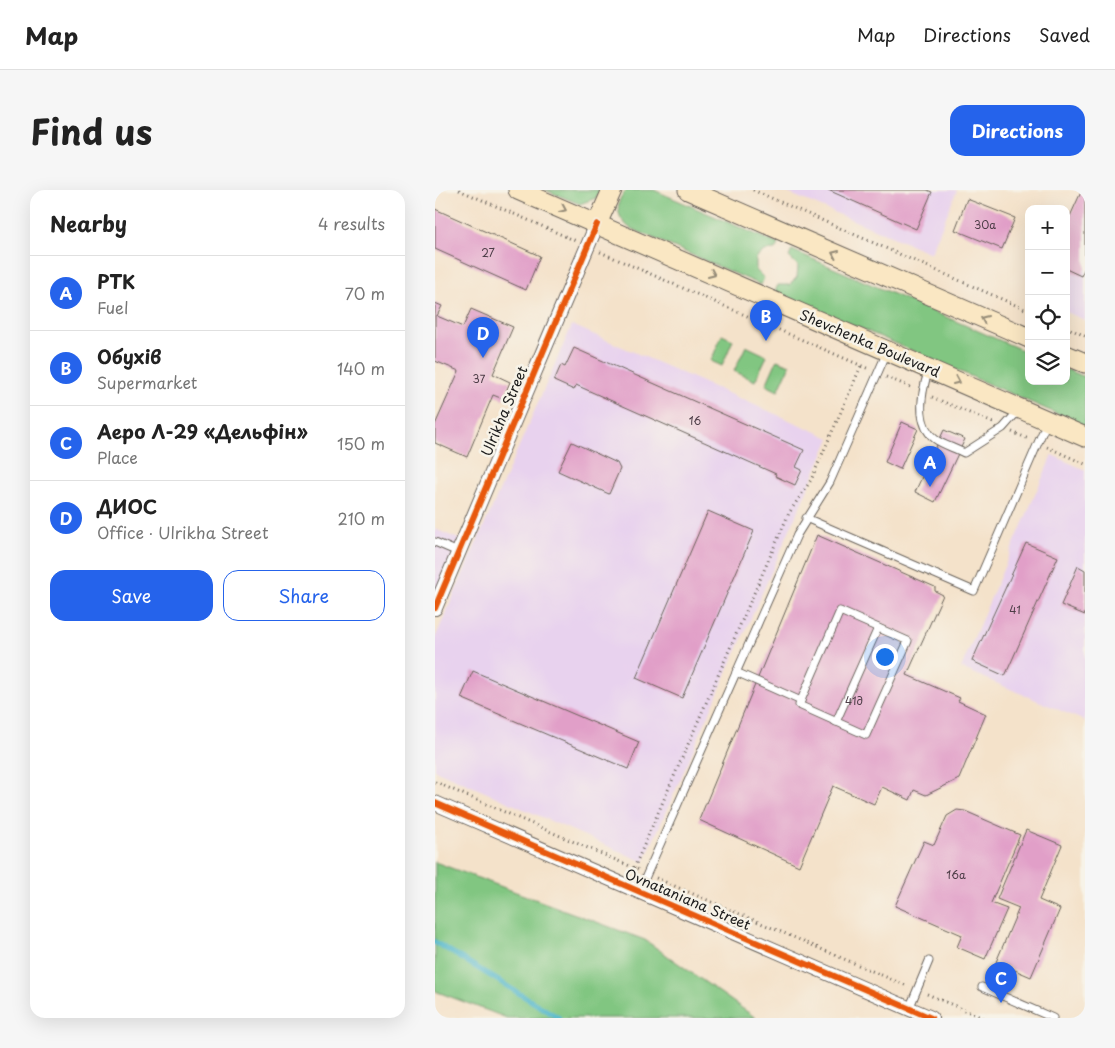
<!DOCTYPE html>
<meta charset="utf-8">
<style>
body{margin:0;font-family:"Playpen Sans",sans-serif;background:#f6f6f6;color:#222}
.controls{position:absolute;right:15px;top:15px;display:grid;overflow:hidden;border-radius:10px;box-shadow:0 5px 20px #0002}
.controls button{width:45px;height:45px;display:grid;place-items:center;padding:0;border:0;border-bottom:1px solid #e0e0e0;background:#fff;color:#222;font:25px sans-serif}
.you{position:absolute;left:449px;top:466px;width:18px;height:18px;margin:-12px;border:4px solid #fff;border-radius:50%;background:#1a73e8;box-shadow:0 0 0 8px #1a73e833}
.badge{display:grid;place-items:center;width:32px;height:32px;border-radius:50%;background:#2563eb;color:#fff;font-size:16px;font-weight:700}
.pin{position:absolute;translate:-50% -41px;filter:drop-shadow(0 1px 2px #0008)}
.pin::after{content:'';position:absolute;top:26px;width:18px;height:15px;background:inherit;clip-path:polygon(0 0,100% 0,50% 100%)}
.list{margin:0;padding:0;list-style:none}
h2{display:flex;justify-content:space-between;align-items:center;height:65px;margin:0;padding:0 20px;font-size:21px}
h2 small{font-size:16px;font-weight:400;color:#767676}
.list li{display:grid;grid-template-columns:32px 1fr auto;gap:15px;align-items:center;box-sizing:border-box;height:75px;padding:0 20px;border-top:1px solid #e0e0e0}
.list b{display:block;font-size:19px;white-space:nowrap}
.list p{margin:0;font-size:16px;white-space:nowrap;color:#767676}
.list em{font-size:16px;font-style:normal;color:#767676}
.actions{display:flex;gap:10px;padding:15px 20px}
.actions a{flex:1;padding:11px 0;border:1px solid #2563eb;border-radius:15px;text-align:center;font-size:18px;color:#2563eb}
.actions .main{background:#2563eb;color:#fff}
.icon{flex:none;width:28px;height:28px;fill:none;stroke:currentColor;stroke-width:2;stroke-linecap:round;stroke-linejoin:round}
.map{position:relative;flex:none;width:650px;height:828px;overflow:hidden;border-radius:15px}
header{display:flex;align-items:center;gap:30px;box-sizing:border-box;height:70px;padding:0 25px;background:#fff;border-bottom:1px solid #e0e0e0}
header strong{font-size:24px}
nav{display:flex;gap:28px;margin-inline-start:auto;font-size:18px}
.intro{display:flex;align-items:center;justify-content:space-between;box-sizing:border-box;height:120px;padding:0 30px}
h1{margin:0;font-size:35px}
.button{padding:12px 22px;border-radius:15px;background:#2563eb;color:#fff;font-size:18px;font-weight:700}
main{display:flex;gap:30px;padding:0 30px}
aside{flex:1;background:#fff;border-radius:15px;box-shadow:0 5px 20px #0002}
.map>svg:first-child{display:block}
</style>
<header>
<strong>Map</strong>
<nav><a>Map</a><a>Directions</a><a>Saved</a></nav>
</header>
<div class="intro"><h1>Find us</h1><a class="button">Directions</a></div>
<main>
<aside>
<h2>Nearby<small>4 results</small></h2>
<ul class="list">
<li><span class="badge">A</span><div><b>РТК</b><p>Fuel</p></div><em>70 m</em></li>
<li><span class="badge">B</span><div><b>Обухів</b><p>Supermarket</p></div><em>140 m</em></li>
<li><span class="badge">C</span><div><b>Аеро Л-29 «Дельфін»</b><p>Place</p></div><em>150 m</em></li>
<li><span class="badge">D</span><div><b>ДИОС</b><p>Office · Ulrikha Street</p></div><em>210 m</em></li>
</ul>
<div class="actions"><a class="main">Save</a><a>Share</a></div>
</aside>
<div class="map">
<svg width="650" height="828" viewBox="0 0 650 828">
<rect width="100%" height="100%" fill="#f7f3e8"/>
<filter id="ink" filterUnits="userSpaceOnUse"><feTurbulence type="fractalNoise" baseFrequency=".02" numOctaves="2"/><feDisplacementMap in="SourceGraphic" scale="10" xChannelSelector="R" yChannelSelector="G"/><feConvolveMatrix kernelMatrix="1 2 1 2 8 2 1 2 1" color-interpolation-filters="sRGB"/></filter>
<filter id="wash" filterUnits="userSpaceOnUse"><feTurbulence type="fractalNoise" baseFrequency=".0096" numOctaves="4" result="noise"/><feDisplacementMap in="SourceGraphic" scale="20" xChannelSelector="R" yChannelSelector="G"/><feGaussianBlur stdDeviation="1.12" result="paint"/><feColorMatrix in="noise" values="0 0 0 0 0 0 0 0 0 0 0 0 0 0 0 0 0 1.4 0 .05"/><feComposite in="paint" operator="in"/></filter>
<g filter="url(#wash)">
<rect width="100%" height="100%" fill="#f4e2ca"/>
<g fill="#e8d2ee">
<path d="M 346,0 L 522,0 L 496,63 Z"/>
<path d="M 650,0 L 650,130 L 631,122 L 631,40 Z"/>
<path d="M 137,135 L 395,248 L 209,672 L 0,580 L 0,448 Z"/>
<path d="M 617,265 L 650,280 L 650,531 L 526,478 Z"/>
<path d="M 0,339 L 28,351 L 0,409 Z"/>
</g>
<g fill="#81c681" stroke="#4e714e">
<path d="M 110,0 L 166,0 L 161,8 L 145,14 Z"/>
<path d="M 192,0 L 219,0 L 343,54 L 340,60 L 329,61 L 321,68 L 321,80 L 329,88 L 326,95 L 195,38 C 181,28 179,11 192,0 Z"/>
<path d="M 357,60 L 594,163 L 594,191 L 631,191 L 631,179 L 650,187 L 650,236 L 340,101 L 343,95 L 354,95 L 362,87 L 363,76 L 354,67 Z"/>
<path d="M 287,145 L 298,150 L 287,176 L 276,171 Z"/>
<path d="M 311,156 L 332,166 L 320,191 L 299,181 Z"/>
<path d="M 342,170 L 355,175 L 343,201 L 331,195 Z"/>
<path d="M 0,672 L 210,750 L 321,828 L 72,828 L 0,801 Z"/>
</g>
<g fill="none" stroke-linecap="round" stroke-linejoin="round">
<path stroke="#4cb5ca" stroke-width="5" d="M 0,752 L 124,828"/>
</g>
<g id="blocks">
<g fill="#e19fc8">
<path d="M 393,0 L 492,0 L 497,2 L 481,39 Z"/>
<path d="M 647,0 L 650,0 L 650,78 L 646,86 L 631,79 L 631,35 Z"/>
<path d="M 532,9 L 580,28 L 567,59 L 520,40 Z"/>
<path d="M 0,19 L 105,66 L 91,100 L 0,59 Z"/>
<path d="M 0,113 L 7,116 L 2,126 L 28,137 L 36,119 L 78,137 L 58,184 L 75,192 L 68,209 L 58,205 L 32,267 L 0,253 L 0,235 L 24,181 L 0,171 Z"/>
<path d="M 139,158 L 369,260 L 361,277 L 367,280 L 360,295 L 340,286 L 341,284 L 141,195 L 139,200 L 119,191 L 126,175 L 130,177 Z"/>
<path d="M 467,232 L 483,239 L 465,279 L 450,272 Z"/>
<path d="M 509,240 L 530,249 L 500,312 L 480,302 Z"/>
<path d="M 137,252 L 182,273 L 185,279 L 174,304 L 123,281 Z"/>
<path d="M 273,321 L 319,341 L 247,508 L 201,488 Z"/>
<path d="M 382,345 L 500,397 L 500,401 L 508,405 L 472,485 L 525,508 L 523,511 L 551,524 L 524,589 L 491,605 L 479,600 L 475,610 L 447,597 L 439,614 L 398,596 L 364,676 L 264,630 Z"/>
<path d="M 591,353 L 623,367 L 570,486 L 537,471 Z"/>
<path d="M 643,376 L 650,380 L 650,425 L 626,415 Z"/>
<path d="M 38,481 L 204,552 L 193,579 L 26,508 Z"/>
<path d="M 522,620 L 530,621 L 585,645 L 556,713 L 572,719 L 550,769 L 522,757 L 527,745 L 460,716 L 489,651 L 499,655 L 512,626 Z"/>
<path d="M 591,640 L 627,655 L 604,710 L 625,719 L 596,787 L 561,772 L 584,718 L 562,709 Z"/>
</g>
</g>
</g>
<g filter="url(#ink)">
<use href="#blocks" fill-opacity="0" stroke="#686159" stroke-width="1"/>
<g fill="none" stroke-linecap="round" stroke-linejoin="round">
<g stroke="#686159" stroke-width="9">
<g id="lane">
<path d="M 494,179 C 487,200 479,233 500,249 C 508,255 520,258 529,263 L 568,238 L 584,220"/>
<path d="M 371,328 L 539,401 L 612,232"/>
<path d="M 0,352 L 23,362"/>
<path d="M 405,421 L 473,451 L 431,545 L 364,515 Z"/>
<path d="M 301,482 L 366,511"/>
<path d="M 401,532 L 443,438"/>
<path d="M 204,702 L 362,345 L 395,292 L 452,162"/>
<path d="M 547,797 L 618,828"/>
<path d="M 474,819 L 494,771"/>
</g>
</g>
<g stroke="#686159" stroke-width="16">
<g id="street">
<path d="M 0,418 L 162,34"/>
<path d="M 0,613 L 496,828"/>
</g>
</g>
<g stroke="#686159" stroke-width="21">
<g id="secondary">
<path d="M 83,0 L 650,247"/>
<path d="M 253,0 L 594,148"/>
<path d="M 162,34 L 177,0"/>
<path d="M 631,165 L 650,173"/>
</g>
</g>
<g stroke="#686159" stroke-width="3" stroke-dasharray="1 4" stroke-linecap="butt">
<path d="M 24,0 L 141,51"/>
<path d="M 318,0 L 594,121"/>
<path d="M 165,62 L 434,179"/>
<path d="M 631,137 L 650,146"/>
<path d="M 451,187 L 478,198"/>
<path d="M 497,207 L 558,233"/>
<path d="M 577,242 L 594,249"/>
<path d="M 612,257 L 650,274"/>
<path d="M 0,592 L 204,680"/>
<path d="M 199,678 L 354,323 L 376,290 L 426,176"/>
<path d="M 221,688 L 472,796"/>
<path d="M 492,804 L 548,828"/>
</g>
<use href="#lane" stroke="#fff" stroke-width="7"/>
<use href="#street" stroke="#fff" stroke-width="14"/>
<use href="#secondary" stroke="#fae7c3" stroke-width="19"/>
<g stroke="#f7f3e8" stroke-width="9">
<g id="cycleway">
<path d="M 0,418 L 162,34"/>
<path d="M 0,613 L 496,828"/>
</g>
</g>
<use href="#cycleway" stroke="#e8590c" stroke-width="6"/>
</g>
<defs><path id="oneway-chevron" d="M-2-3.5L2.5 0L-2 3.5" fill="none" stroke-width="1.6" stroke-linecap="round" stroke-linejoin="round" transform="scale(1.25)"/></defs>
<g stroke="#968c78">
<use href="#oneway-chevron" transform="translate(128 19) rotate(24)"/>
<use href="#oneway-chevron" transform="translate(400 64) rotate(-156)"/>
<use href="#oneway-chevron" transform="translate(277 84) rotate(24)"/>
<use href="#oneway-chevron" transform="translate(549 129) rotate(-156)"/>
<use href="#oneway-chevron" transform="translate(522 191) rotate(24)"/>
</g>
</g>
<g text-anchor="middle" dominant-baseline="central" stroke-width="5" stroke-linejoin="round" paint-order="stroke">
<g font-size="11" fill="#4d3d47">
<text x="550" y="34">30а</text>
<text x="53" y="62">27</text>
<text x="44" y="188">37</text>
<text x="260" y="230">16</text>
<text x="580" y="419">41</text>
<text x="419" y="510">41д</text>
<text x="521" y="684">16а</text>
</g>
<g font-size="14" fill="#1c1c1c" stroke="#f7f3e8">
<text transform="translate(435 153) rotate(23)">Shevchenka Boulevard</text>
<text transform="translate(69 221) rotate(-67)">Ulrikha Street</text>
<text transform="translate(253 709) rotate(23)">Ovnataniana Street</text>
</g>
</g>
</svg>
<div class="controls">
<button>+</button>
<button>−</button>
<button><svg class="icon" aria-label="locate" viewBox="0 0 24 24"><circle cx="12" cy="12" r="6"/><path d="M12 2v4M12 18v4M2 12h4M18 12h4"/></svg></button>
<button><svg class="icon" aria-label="layers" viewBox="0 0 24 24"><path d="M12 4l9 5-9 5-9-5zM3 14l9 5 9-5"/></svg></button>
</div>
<div class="you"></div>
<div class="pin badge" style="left:495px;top:297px">A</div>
<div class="pin badge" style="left:331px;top:151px">B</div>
<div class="pin badge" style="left:566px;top:813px">C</div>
<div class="pin badge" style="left:48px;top:168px">D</div>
</div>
</main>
